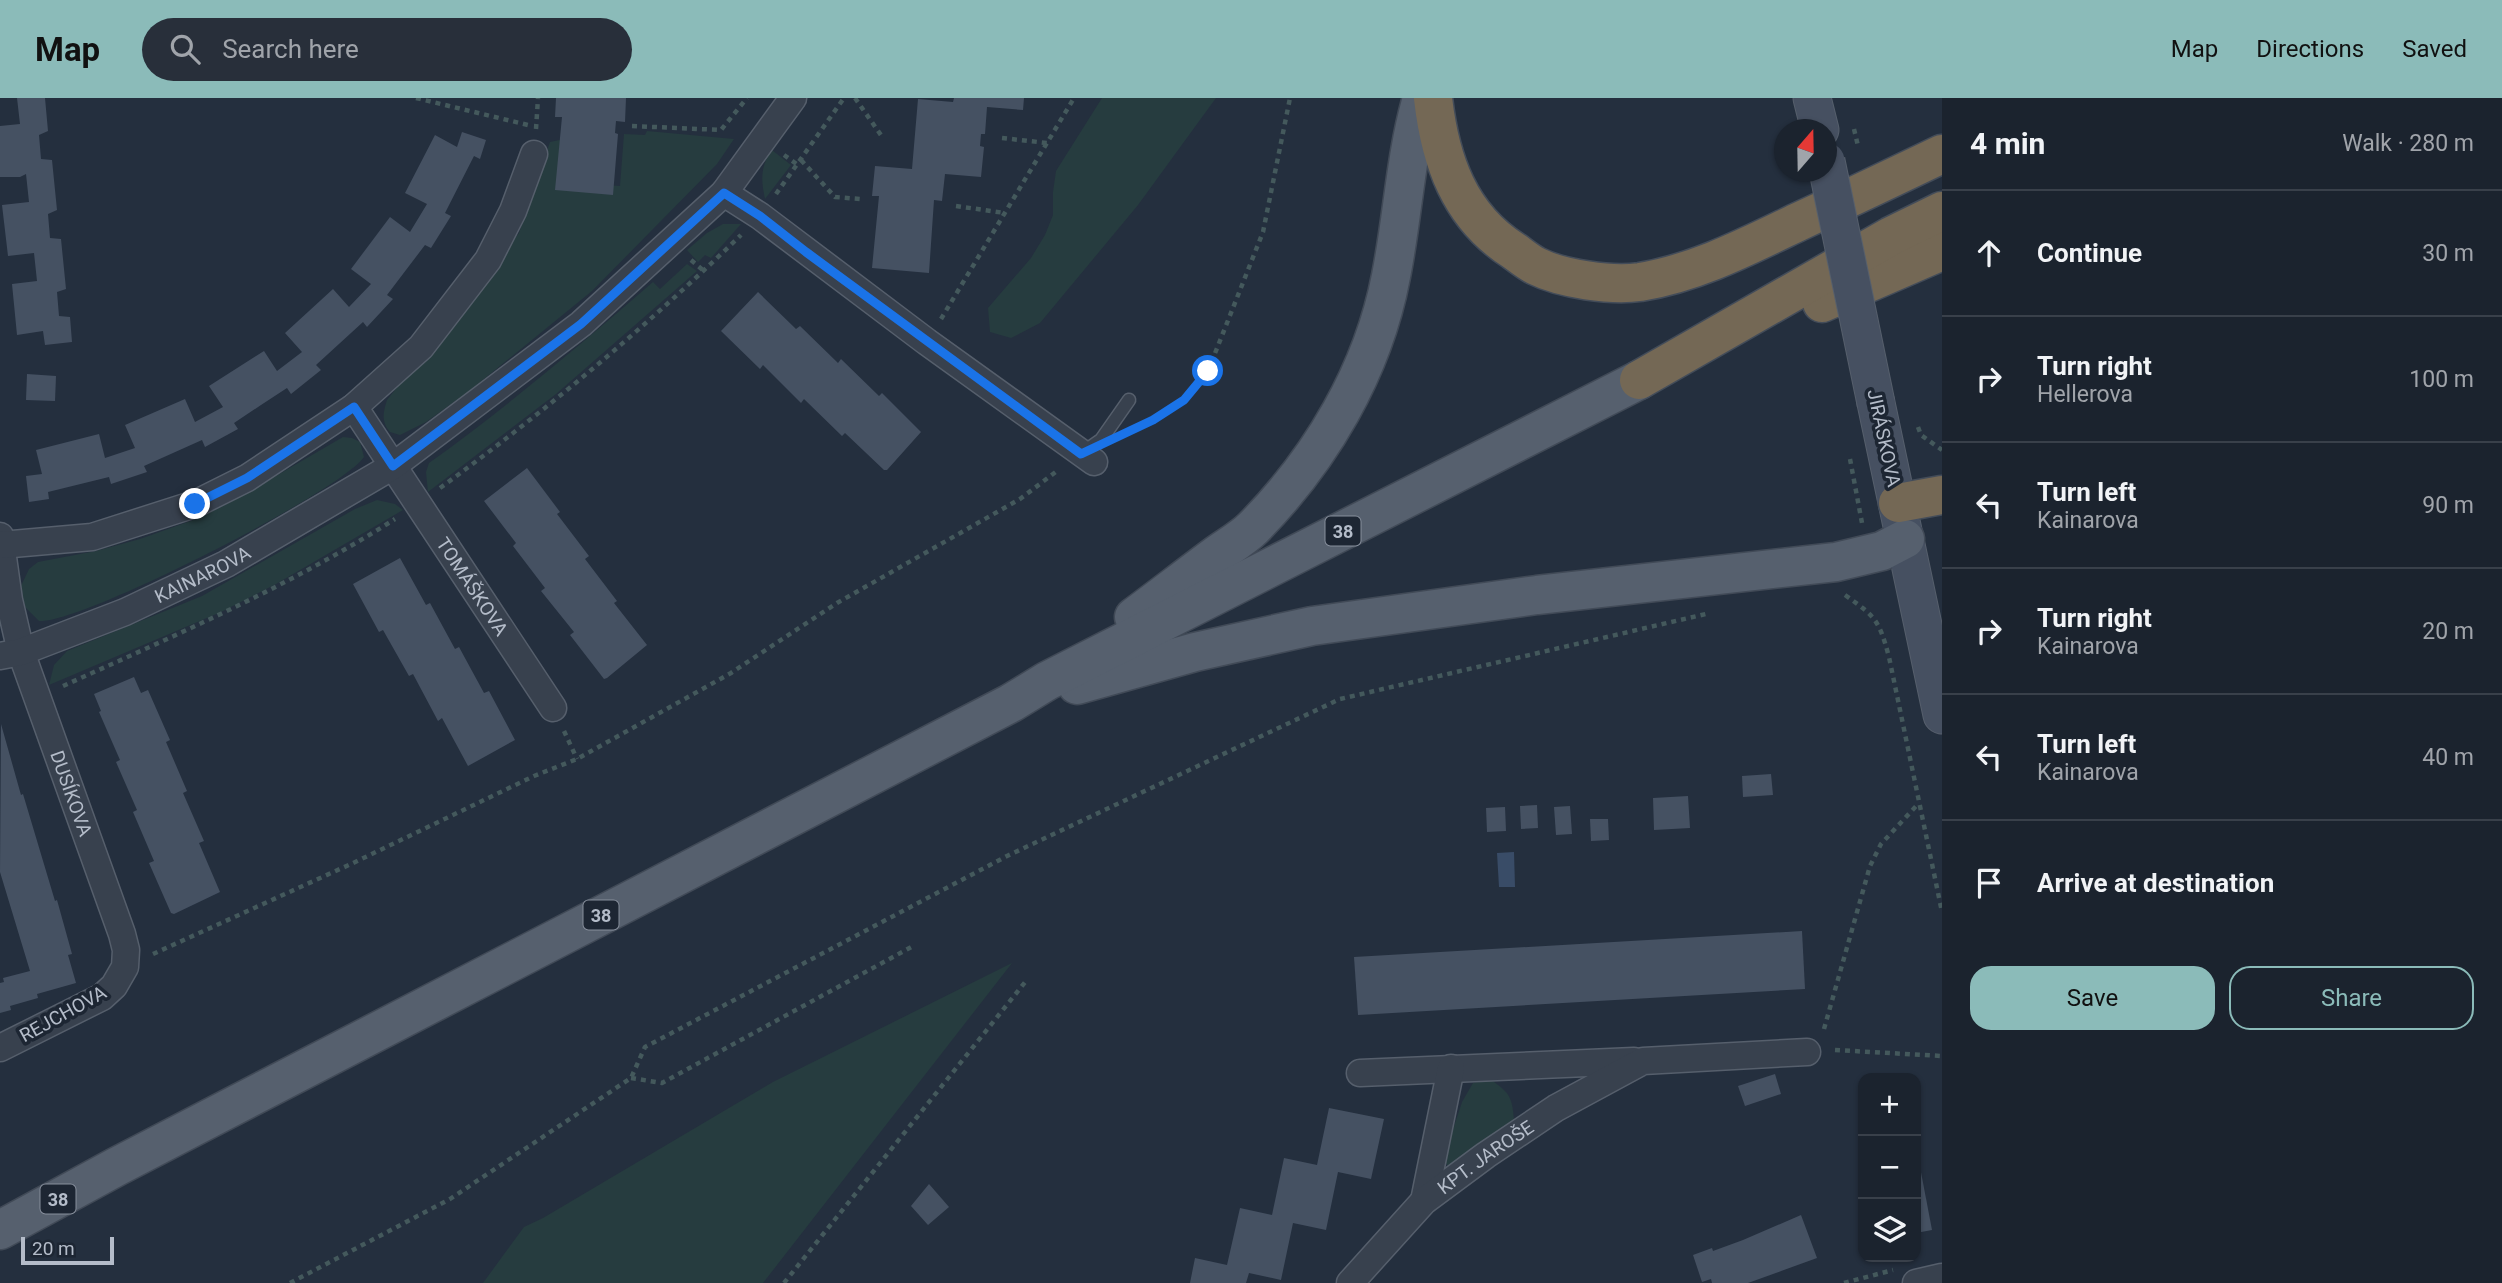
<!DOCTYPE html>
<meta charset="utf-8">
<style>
body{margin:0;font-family:Roboto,sans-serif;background:#282f3a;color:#f1f3f6}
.controls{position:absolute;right:21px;bottom:21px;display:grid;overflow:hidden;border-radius:14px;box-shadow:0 2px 5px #0004}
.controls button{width:63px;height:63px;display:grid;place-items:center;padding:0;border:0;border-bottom:2px solid #39404a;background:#1b232e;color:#f1f3f6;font:35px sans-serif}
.compass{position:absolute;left:1774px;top:21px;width:63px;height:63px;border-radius:50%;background:#1b232e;box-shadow:0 2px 5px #0004;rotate:20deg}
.scale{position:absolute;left:21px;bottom:18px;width:93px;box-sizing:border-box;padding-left:7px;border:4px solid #b4bcc9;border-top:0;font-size:19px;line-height:24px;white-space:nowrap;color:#b4bcc9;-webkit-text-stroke:5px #1d2633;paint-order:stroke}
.stop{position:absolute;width:21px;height:21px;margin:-16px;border:5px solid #1a73e8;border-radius:50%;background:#fff}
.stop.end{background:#1a73e8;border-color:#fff;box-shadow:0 2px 7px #0008}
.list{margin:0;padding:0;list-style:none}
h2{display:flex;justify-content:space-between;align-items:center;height:91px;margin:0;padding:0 28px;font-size:30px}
h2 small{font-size:23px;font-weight:400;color:#a0a4aa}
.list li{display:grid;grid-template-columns:46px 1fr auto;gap:21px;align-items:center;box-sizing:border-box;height:126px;padding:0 28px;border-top:2px solid #39404a}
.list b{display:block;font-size:26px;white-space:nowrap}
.list p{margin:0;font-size:23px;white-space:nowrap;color:#a0a4aa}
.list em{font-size:23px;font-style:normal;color:#a0a4aa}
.actions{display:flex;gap:14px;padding:21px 28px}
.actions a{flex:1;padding:16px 0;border:2px solid #8bbbb9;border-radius:21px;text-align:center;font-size:24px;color:#8bbbb9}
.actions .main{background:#8bbbb9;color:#111}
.icon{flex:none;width:38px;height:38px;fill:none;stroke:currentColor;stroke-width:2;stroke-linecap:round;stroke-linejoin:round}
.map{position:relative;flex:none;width:1942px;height:1185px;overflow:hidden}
header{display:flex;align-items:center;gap:42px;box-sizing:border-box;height:98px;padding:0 35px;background:#8bbbb9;color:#111}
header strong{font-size:33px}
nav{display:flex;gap:38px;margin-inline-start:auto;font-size:24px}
.search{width:490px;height:63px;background:#282f3a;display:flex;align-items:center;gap:18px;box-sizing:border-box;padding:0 24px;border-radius:38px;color:#a0a4aa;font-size:26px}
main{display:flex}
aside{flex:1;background:#1b232e}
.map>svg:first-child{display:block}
</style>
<header>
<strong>Map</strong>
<div class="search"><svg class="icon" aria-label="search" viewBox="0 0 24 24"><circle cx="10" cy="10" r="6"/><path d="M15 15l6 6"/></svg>Search here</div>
<nav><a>Map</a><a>Directions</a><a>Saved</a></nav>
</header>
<main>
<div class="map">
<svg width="1942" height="1185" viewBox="0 0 1942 1185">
<rect width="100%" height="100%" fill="#242f3e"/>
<g fill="#263c3f">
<path d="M 1102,0 L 1216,0 L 1138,107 L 1040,225 L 1011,240 L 990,234 L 988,210 L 1031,160 L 1045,137 L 1053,117 L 1053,94 L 1056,73 Z"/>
<path d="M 647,33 L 734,41 L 717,66 L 592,193 L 468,294 L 426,324 L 400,337 L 390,334 C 381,323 383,315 387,302 L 519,135 L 550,44 L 564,41 L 561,84 L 620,88 L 624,36 L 645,37 Z"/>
<path d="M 772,52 L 791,67 L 765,101 C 761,83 760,68 772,52 Z"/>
<path d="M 723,126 L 741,126 L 711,160 L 705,157 L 698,164 L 687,152 L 707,135 Z"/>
<path d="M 687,166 L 697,173 L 556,296 L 428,394 L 426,374 L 429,365 C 507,309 580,247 653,184 L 660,191 Z"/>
<path d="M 343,339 L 352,340 L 360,344 L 364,359 C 340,394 81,526 39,523 L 25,509 L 21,488 L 29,471 L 38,464 L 96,453 L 140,441 L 199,420 L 231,404 Z"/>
<path d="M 377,402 L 395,406 L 403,412 L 276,486 L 221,514 L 49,587 L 54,567 L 67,553 L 202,498 L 355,411 Z"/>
<path d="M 1012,865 L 763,1185 L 483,1185 L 524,1129 L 543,1120 L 773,984 Z"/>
<path d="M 1491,982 C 1510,995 1512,999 1514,1022 L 1466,1061 L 1449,1069 L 1445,1064 L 1445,1056 L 1462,1004 L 1473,985 Z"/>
</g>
<path fill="#394c67" d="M 1514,754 L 1515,789 L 1499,789 L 1497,755 Z"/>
<g fill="#455162">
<path d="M 17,0 L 45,0 L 48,33 L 39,37 L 41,61 L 52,62 L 57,112 L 48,116 L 50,140 L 61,141 L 66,191 L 57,194 L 59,218 L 70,219 L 72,244 L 45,247 L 43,233 L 17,237 L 12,186 L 37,183 L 34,155 L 8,158 L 2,107 L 29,104 L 26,76 L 20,79 L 0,79 L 0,28 L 20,26 Z"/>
<path d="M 556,0 L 626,0 L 625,24 L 616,23 L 615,35 L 618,36 L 613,97 L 555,92 L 562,19 L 555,19 Z"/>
<path d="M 954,0 L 1024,0 L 1023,12 L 987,9 L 985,36 L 981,36 L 980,48 L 984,49 L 981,79 L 945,76 L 942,103 L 934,102 L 929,175 L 872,170 L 879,98 L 872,98 L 875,68 L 912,71 L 918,1 L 953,4 Z"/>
<path d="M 462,34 L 486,42 L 480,61 L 474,58 L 445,115 L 451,118 L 431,150 L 425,147 L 387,197 L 393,201 L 367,229 L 363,224 L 316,267 L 321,272 L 291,296 L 287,290 L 261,307 L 234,325 L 238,331 L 205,349 L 202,342 L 144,368 L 147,374 L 111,386 L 109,379 L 48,394 L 49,401 L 29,404 L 26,378 L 42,376 L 36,352 L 99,336 L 105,360 L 135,350 L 125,327 L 185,301 L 195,324 L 223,309 L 209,288 L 264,253 L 277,273 L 302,254 L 285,235 L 333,191 L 349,209 L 371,186 L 351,171 L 390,119 L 410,134 L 427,106 L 405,95 L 435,37 L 457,49 Z"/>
<path d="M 758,194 L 796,231 L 800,228 L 838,265 L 841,261 L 879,298 L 882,295 L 921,334 L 887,372 L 884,372 L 845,335 L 842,338 L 804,301 L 801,305 L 763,267 L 760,271 L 721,233 Z"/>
<path d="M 27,276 L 56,278 L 55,303 L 26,302 Z"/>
<path d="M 527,370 L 560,414 L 557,416 L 589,458 L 585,461 L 617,503 L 614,505 L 647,547 L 607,580 L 604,581 L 570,537 L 574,534 L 541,493 L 545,490 L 513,448 L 516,445 L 484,403 Z"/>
<path d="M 400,460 L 426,507 L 430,505 L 455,551 L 459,549 L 484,595 L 489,593 L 515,642 L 468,668 L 442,620 L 438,623 L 413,576 L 409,578 L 383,532 L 379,534 L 353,486 Z"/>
<path d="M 134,579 L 141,595 L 148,592 L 170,642 L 166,644 L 187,693 L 183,695 L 204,743 L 199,745 L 220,794 L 174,816 L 171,815 L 149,765 L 154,763 L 133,714 L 137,712 L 116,664 L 120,662 L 99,614 L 101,613 L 94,596 Z"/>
<path d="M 1,626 L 21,697 L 23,696 L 55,803 L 57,802 L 72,856 L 68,857 L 76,885 L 37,896 L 38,900 L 10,908 L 11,912 L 0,915 L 0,885 L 4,884 L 3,880 L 30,873 L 0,774 Z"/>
<path d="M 1771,676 L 1773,697 L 1743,699 L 1742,678 Z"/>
<path d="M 1688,698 L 1690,730 L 1654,732 L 1653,700 Z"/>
<path d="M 1537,707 L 1538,730 L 1521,731 L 1520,708 Z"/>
<path d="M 1570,708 L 1572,736 L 1556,737 L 1554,709 Z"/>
<path d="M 1505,709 L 1506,733 L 1487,734 L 1486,710 Z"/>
<path d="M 1590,721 L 1608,721 L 1609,742 L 1591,743 Z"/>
<path d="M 1802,833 L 1805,891 L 1358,917 L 1354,859 Z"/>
<path d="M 1775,976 L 1781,996 L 1745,1008 L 1738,988 Z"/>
<path d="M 1329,1010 L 1384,1021 L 1371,1081 L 1338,1074 L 1326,1132 L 1293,1125 L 1281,1182 L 1249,1175 L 1246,1185 L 1190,1185 L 1195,1160 L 1227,1167 L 1240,1110 L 1272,1117 L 1284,1060 L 1317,1067 Z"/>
<path d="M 1916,1048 L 1932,1132 L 1916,1135 Z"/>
<path d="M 929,1086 L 949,1109 L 928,1127 L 911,1108 Z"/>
<path d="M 1801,1117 L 1817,1160 L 1748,1185 L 1712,1185 L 1711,1181 L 1702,1184 L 1693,1157 L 1712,1150 L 1713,1153 L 1743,1142 Z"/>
</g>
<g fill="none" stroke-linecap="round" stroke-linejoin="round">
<g stroke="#565f6c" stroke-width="15">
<path id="lane" d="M 1081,356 L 1101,342 L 1129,302"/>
</g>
<g stroke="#565f6c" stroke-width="29">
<g id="street">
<path d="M 724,95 L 760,118 L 927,244 L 1094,364"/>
<path id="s1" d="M 354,309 L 553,610"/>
<path id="s2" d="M 0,438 L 9,502 L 21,554 L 122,836 L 126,852 L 125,869 L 114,888 L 102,899 L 0,950"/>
<path d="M 1,447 L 92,439 L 195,406 L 247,380 L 354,309 L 421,249 L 488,162 L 513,113 L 534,56"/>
<path id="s3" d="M 0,558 L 21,554 L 125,514 L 226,466 L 393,368 L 581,226 L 724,95 L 793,0"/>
<path d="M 1360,975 L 1634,963"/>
<path d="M 1424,1103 L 1451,970"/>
<path id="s4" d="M 1350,1185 L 1424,1103 L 1486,1057 L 1556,1010 L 1643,963 L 1807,954"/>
<path d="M 1916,1185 L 1942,1179"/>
</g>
</g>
<g stroke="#565f6c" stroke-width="39">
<g id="secondary">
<path d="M 1812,0 L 1820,32"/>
<path d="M 1876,305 L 1942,617"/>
</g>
</g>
<g stroke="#414a57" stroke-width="41">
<g id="primary">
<path d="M 1134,519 C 1161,499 1188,478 1215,458 C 1227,449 1242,441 1253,430 C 1321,361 1373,273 1391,178 C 1403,118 1405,59 1422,0"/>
<path d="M 1077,587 L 1195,554 L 1312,528 L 1537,497 L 1836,464 L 1882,453 L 1905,441"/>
<path d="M 0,1132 L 116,1069 L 1011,605 L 1047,583 L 1639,282"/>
</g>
</g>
<g stroke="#434c59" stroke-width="41">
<g id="highway">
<path d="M 1433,0 C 1440,62 1459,118 1514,153 C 1521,158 1528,164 1536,168 C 1562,181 1611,188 1640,184 C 1696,175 1748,148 1798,124 C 1846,102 1894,79 1942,56"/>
<path d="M 1822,205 L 1942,153"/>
<path d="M 1639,282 L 1891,138 L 1942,113"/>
<path d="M 1898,405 L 1942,397"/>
</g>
</g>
<g stroke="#44595c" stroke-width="4.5" stroke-dasharray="5 5" stroke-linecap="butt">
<path d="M 416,0 L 528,27"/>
<path d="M 855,0 L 883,40"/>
<path d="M 632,28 L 721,32 L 747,0"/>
<path d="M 536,31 L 538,0"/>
<path d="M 1002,40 L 1047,45"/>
<path d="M 784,57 L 798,67"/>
<path d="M 801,62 L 835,99 L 860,101"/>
<path d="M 776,96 L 844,0"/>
<path d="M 956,108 L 1005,115"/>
<path d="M 691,162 L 704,173"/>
<path d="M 941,221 L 1074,0"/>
<path d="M 1138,328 L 1153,322 L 1184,302 L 1208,273 L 1263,134 L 1290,0"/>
<path d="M 1918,329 L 1921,337 L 1942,352"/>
<path d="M 1850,361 L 1862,425"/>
<path d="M 440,390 C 546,313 647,228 741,137"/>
<path d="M 1845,497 C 1876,519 1879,522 1889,559 L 1942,814"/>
<path d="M 63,588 C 176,537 290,488 395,421"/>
<path d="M 564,633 L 577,661"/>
<path d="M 153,856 L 351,766 L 534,678 L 577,661 L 731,575 L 837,505 L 1020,401 L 1057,373"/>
<path d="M 1824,931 L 1870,768 L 1881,746 L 1919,705"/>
<path d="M 1835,952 L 1942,958"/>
<path d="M 631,980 L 662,985 L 915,847"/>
<path d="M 290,1185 L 450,1101 L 631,980 L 645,949 L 1007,758 L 1340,601 L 1710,515"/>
<path d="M 784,1185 L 1026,883"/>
<path d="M 1844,1185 L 1893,1172"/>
</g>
<use href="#lane" stroke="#38414e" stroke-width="12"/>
<use href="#street" stroke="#38414e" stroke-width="26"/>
<use href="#secondary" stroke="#465061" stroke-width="37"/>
<use href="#primary" stroke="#56606e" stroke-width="38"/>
<use href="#highway" stroke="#746855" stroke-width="38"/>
<g stroke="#565f6c" stroke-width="39" stroke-linecap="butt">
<path id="secondary-bridge" d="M 1826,63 L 1876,305"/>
</g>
<path stroke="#44595c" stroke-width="4.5" stroke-dasharray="5 5" stroke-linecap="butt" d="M 1854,31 L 1858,48"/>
<use href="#secondary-bridge" stroke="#465061" stroke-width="37"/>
</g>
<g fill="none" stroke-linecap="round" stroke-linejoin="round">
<path stroke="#1a73e8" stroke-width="9" d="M 195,406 L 247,380 L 354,309 L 393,368 L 581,226 L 724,95 L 760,118 L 806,154 L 1081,356 L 1153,322 L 1184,302 L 1208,273"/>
</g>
<g text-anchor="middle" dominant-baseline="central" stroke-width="7" stroke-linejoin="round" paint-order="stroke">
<g fill="#1d2633" stroke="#878f9c" stroke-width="2">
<rect x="1325.5" y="418.5" width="35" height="29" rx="5"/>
<rect x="583.5" y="802.5" width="35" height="29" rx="5"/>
<rect x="40.5" y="1086.5" width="35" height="29" rx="5"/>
</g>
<g font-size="18" font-weight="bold" fill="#b4bcc9">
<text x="1343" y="433">38</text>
<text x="601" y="817">38</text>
<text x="58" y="1101">38</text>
</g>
<g font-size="19" fill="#b4bcc9" stroke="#1d2633">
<text transform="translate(1884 340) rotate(78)">JIRÁSKOVA</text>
<text stroke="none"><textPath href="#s3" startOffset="219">KAINAROVA</textPath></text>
<text stroke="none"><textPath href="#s1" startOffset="215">TOMÁŠKOVA</textPath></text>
<text stroke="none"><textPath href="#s2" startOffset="268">DUSÍKOVA</textPath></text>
<text transform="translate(63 916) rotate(-29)">REJCHOVA</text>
<text stroke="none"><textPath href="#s4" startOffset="186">KPT. JAROŠE</textPath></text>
</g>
</g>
</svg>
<div class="controls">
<button>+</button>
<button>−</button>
<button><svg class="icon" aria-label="layers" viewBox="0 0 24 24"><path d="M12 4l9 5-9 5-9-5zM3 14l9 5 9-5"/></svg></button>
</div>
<svg class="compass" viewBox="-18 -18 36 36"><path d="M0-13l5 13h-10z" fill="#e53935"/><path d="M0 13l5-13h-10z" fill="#a0a4aa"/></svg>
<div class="scale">20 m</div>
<div class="stop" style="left:1208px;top:273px"></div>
<div class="stop end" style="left:195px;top:406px"></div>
</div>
<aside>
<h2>4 min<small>Walk · 280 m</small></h2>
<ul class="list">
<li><svg class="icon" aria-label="ahead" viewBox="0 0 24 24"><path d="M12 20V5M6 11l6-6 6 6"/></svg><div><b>Continue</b></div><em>30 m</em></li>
<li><svg class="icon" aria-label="right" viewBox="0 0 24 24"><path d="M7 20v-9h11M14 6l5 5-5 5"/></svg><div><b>Turn right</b><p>Hellerova</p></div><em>100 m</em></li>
<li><svg class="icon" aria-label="left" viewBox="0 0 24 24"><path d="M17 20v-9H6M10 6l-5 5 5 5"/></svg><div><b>Turn left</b><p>Kainarova</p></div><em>90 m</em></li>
<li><svg class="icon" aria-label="right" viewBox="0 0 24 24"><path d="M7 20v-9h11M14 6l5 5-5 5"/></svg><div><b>Turn right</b><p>Kainarova</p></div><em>20 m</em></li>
<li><svg class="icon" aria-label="left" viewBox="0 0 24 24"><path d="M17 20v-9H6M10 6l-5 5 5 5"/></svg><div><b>Turn left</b><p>Kainarova</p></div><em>40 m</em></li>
<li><svg class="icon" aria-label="arrive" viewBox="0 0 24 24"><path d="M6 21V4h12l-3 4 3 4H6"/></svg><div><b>Arrive at destination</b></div></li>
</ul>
<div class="actions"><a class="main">Save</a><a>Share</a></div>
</aside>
</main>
